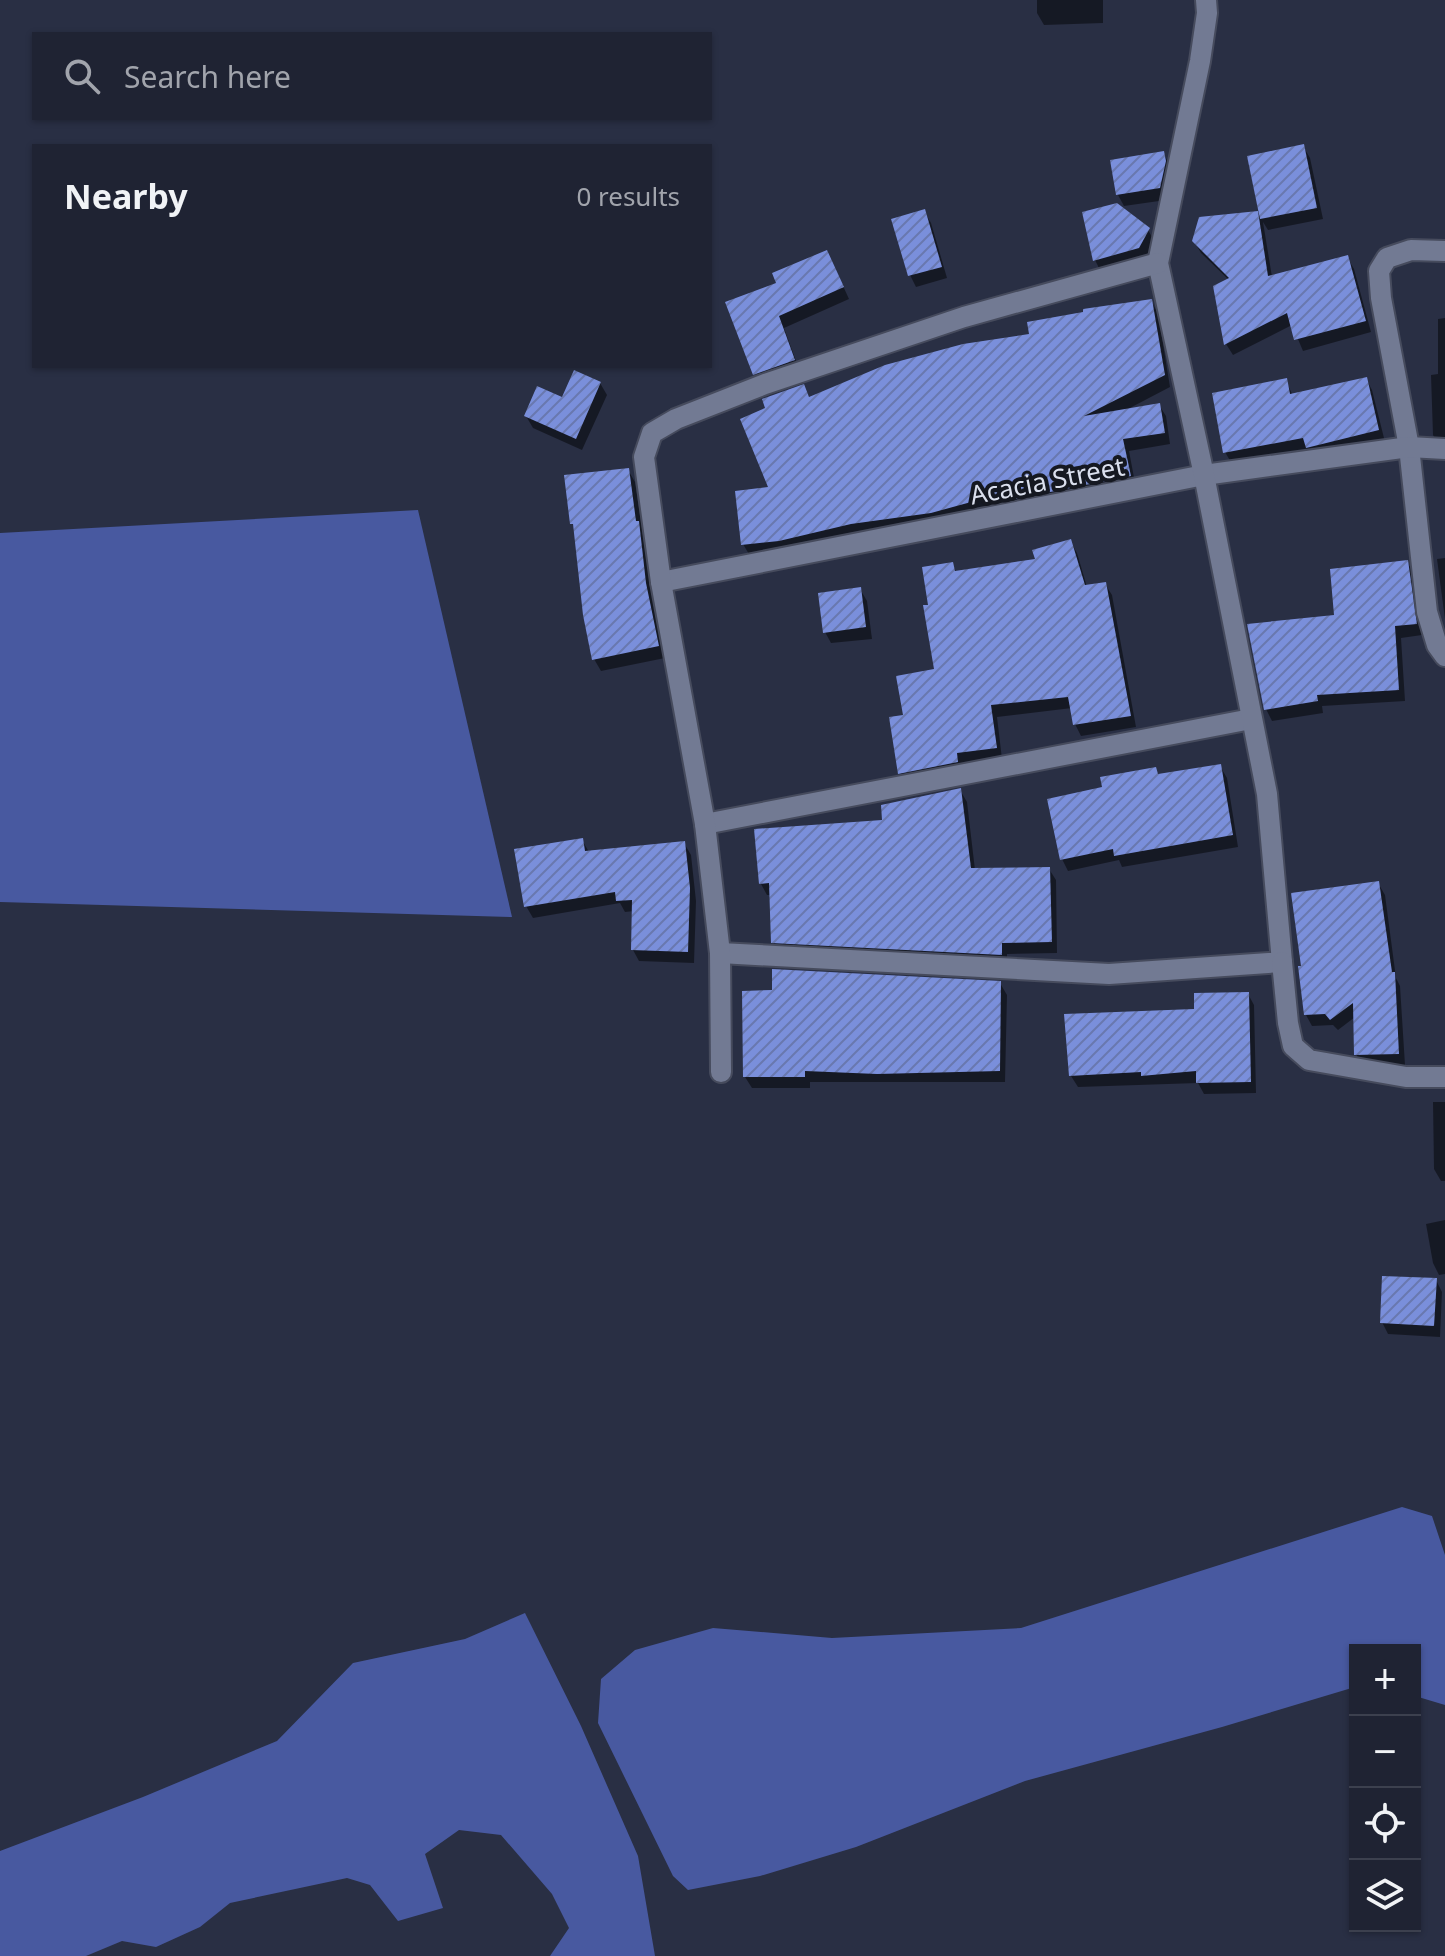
<!DOCTYPE html>
<meta charset="utf-8">
<style>
body{margin:0;font-family:"Noto Sans",sans-serif;background:#2c2f3f;color:#f1f3f6}
.controls{position:absolute;right:24px;bottom:24px;display:grid;overflow:hidden;border-radius:0px;box-shadow:0 2px 6px #0004}
.controls button{width:72px;height:72px;display:grid;place-items:center;padding:0;border:0;border-bottom:2px solid #3c404e;background:#1f2333;color:#f1f3f6;font:40px sans-serif}
.list{margin:0;padding:0;list-style:none}
h2{display:flex;justify-content:space-between;align-items:center;height:104px;margin:0;padding:0 32px;font-size:34px}
h2 small{font-size:26px;font-weight:400;color:#a1a4ac}
.icon{flex:none;width:44px;height:44px;fill:none;stroke:currentColor;stroke-width:2;stroke-linecap:round;stroke-linejoin:round}
.map{position:relative;flex:none;width:1445px;height:1956px;overflow:hidden}
.search{position:absolute;background:#1f2333;box-shadow:0 2px 6px #0004;left:32px;top:32px;width:680px;height:88px;display:flex;align-items:center;gap:20px;box-sizing:border-box;padding:0 28px;border-radius:0px;color:#a1a4ac;font-size:30px}
.panel{position:absolute;background:#1f2333;box-shadow:0 2px 6px #0004;left:32px;top:144px;width:680px;height:224px;border-radius:0px}
.map>svg:first-child{display:block}
</style>
<div class="map">
<svg width="1445" height="1956" viewBox="0 0 1445 1956">
<defs>
<pattern id="building-hatch" width="6" height="6" patternUnits="userSpaceOnUse" patternTransform="scale(2)"><rect width="6" height="6" fill="#7a8fdb"/><path d="M-1 1l2-2M0 6l6-6M5 7l2-2" fill="none" stroke="#6978af"/></pattern>
</defs>
<rect width="100%" height="100%" fill="#292f44"/>
<g fill="#4859a0">
<path d="M 418,510 L 512,917 L 0,902 L 0,533 Z"/>
<path d="M 1402,1507 L 1432,1516 L 1445,1555 L 1445,1705 L 1415,1696 L 1415,1650 L 1355,1650 L 1355,1687 L 1222,1727 L 1025,1781 L 856,1847 L 760,1876 L 688,1890 L 673,1876 L 598,1723 L 601,1679 L 635,1650 L 713,1628 L 832,1638 L 1021,1628 Z"/>
<path d="M 525,1613 L 581,1726 L 638,1856 L 655,1956 L 550,1956 L 569,1928 L 552,1894 L 501,1835 L 459,1830 L 425,1854 L 443,1908 L 398,1921 L 370,1885 L 347,1878 L 230,1903 L 200,1927 L 156,1947 L 122,1941 L 86,1956 L 0,1956 L 0,1851 L 143,1797 L 277,1741 L 353,1663 L 465,1639 Z"/>
</g>
<g fill="#0007">
<path d="M 1037,0 L 1103,0 L 1103,23 L 1044,25 L 1037,13 Z"/>
<path d="M 1303,146 L 1310,158 L 1323,219 L 1268,230 L 1263,222 L 1272,277 L 1347,257 L 1354,269 L 1371,332 L 1303,351 L 1292,325 L 1233,355 L 1226,344 L 1216,287 L 1229,280 L 1201,253 L 1194,241 L 1200,219 L 1261,213 Z"/>
<path d="M 1163,153 L 1170,165 L 1166,200 L 1124,206 L 1118,195 L 1112,162 Z"/>
<path d="M 924,211 L 931,223 L 947,278 L 916,287 L 910,275 Z"/>
<path d="M 1148,230 L 1155,242 L 1145,260 L 1101,272 L 1095,260 Z"/>
<path d="M 833,264 L 849,299 L 784,328 L 800,372 L 761,386 L 728,303 Z"/>
<path d="M 1151,301 L 1158,313 L 1170,387 L 1126,410 L 1159,405 L 1166,416 L 1170,444 L 1129,451 L 1136,488 L 750,556 L 743,544 L 771,489 L 768,410 L 803,387 L 810,398 Z"/>
<path d="M 1445,318 L 1445,450 L 1441,450 L 1433,435 L 1431,375 L 1438,374 L 1438,319 Z"/>
<path d="M 1366,379 L 1372,390 L 1385,442 L 1314,459 L 1309,449 L 1232,464 L 1225,452 L 1286,381 L 1293,396 Z"/>
<path d="M 600,383 L 607,395 L 582,450 L 533,428 L 526,416 Z"/>
<path d="M 628,470 L 635,482 L 652,596 L 665,658 L 601,671 L 594,659 L 576,530 L 572,523 Z"/>
<path d="M 1070,541 L 1077,553 L 1087,587 L 1105,584 L 1112,595 L 1136,727 L 1081,736 L 1075,724 L 1072,708 L 997,717 L 1002,759 L 907,784 L 900,773 L 905,716 L 936,671 L 930,606 L 952,565 L 957,573 L 1038,561 Z"/>
<path d="M 1445,558 L 1445,619 L 1437,559 Z"/>
<path d="M 1407,562 L 1414,574 L 1422,635 L 1401,638 L 1405,701 L 1322,706 L 1323,713 L 1272,721 L 1266,709 L 1336,617 Z"/>
<path d="M 860,589 L 867,601 L 872,639 L 831,643 L 825,632 Z"/>
<path d="M 1220,766 L 1227,778 L 1238,847 L 1122,867 L 1119,860 L 1068,871 L 1062,859 L 1104,789 L 1155,769 L 1159,776 Z"/>
<path d="M 960,790 L 967,802 L 975,870 L 1049,869 L 1056,880 L 1057,953 L 1007,954 L 1007,966 L 779,954 L 773,942 L 771,895 L 767,895 L 761,884 L 885,822 Z"/>
<path d="M 582,840 L 589,852 L 684,843 L 691,855 L 696,901 L 694,963 L 639,961 L 633,950 L 634,911 L 625,912 L 620,903 L 533,918 L 526,906 Z"/>
<path d="M 1378,883 L 1385,895 L 1396,978 L 1400,986 L 1405,1065 L 1363,1066 L 1356,1054 L 1355,1017 L 1338,1030 L 1333,1025 L 1312,1026 L 1306,1015 Z"/>
<path d="M 1000,983 L 1007,995 L 1005,1082 L 810,1082 L 810,1088 L 752,1088 L 745,1077 Z"/>
<path d="M 1248,994 L 1254,1005 L 1256,1093 L 1204,1094 L 1198,1083 L 1078,1087 L 1071,1076 L 1196,1011 Z"/>
<path d="M 1433,1102 L 1445,1102 L 1445,1181 L 1441,1181 L 1434,1169 Z"/>
<path d="M 1445,1220 L 1445,1274 L 1439,1275 L 1433,1263 L 1426,1224 Z"/>
<path d="M 1436,1280 L 1442,1292 L 1440,1337 L 1388,1334 L 1382,1322 Z"/>
</g>
<g fill="url(#building-hatch)">
<path d="M 1304,144 L 1317,208 L 1260,219 L 1247,156 Z"/>
<path d="M 1164,151 L 1166,161 L 1160,188 L 1116,195 L 1110,160 Z"/>
<path d="M 1117,203 L 1150,228 L 1139,248 L 1093,261 L 1082,212 Z"/>
<path d="M 925,209 L 942,267 L 908,276 L 891,219 Z"/>
<path d="M 1258,211 L 1268,276 L 1348,255 L 1366,321 L 1294,340 L 1287,313 L 1224,345 L 1213,286 L 1229,278 L 1192,241 L 1199,217 Z"/>
<path d="M 827,250 L 844,287 L 779,316 L 795,360 L 753,375 L 725,302 L 776,283 L 772,273 Z"/>
<path d="M 1152,299 L 1165,375 L 1084,416 L 1160,403 L 1165,433 L 1123,439 L 1131,476 L 995,503 L 993,496 L 931,513 L 851,524 L 779,541 L 741,545 L 735,491 L 768,487 L 740,419 L 765,408 L 762,399 L 804,384 L 809,397 L 885,365 L 963,344 L 1029,334 L 1027,322 L 1083,312 L 1083,309 Z"/>
<path d="M 574,370 L 601,382 L 576,439 L 524,416 L 537,386 L 562,397 Z"/>
<path d="M 1367,377 L 1379,430 L 1306,448 L 1303,438 L 1223,453 L 1212,393 L 1287,378 L 1290,394 Z"/>
<path d="M 629,468 L 636,521 L 639,521 L 646,583 L 659,646 L 592,660 L 583,615 L 573,524 L 570,524 L 564,475 Z"/>
<path d="M 1071,539 L 1085,585 L 1106,582 L 1131,716 L 1073,725 L 1068,697 L 991,705 L 997,748 L 957,753 L 958,762 L 898,774 L 889,717 L 903,715 L 896,676 L 934,669 L 923,605 L 928,605 L 922,567 L 953,562 L 955,571 L 1035,559 L 1032,550 Z"/>
<path d="M 1408,560 L 1417,624 L 1395,626 L 1399,690 L 1317,695 L 1318,701 L 1264,710 L 1247,624 L 1334,615 L 1330,569 Z"/>
<path d="M 861,587 L 866,627 L 823,633 L 818,593 Z"/>
<path d="M 1221,764 L 1233,835 L 1114,856 L 1113,849 L 1060,860 L 1047,799 L 1102,787 L 1100,777 L 1156,767 L 1158,774 Z"/>
<path d="M 961,788 L 971,868 L 1050,867 L 1052,942 L 1002,943 L 1002,955 L 771,943 L 769,883 L 759,884 L 754,829 L 882,820 L 881,805 Z"/>
<path d="M 583,838 L 585,851 L 685,841 L 690,888 L 688,952 L 631,950 L 632,900 L 616,901 L 615,892 L 524,907 L 514,849 Z"/>
<path d="M 1379,881 L 1392,972 L 1395,972 L 1399,1054 L 1354,1055 L 1353,1003 L 1330,1020 L 1325,1014 L 1304,1015 L 1298,966 L 1301,966 L 1291,893 Z"/>
<path d="M 772,969 L 1001,981 L 1000,1071 L 877,1074 L 805,1071 L 805,1077 L 743,1077 L 742,991 L 772,990 Z"/>
<path d="M 1249,992 L 1251,1082 L 1196,1083 L 1196,1071 L 1141,1076 L 1141,1072 L 1069,1076 L 1064,1014 L 1194,1009 L 1194,993 Z"/>
<path d="M 1382,1276 L 1437,1278 L 1434,1326 L 1380,1323 Z"/>
</g>
<g fill="none" stroke-linecap="round" stroke-linejoin="round">
<g stroke="#464b5d" stroke-width="24">
<g id="minor">
<path d="M 1445,251 L 1411,250 L 1387,258 L 1379,271 L 1381,298 L 1409,447 L 1427,612 L 1437,645 L 1445,656"/>
<path d="M 661,582 L 1204,475 L 1409,447 L 1445,449"/>
<path d="M 705,824 L 1251,719"/>
<path d="M 720,953 L 1109,974 L 1282,962 L 1267,794 L 1204,475 L 1158,263 L 1200,61 L 1207,13 L 1206,0"/>
<path d="M 1282,962 L 1288,1023 L 1293,1046 L 1309,1060 L 1406,1077 L 1445,1077"/>
<path d="M 721,1072 L 720,953 L 705,824 L 661,582 L 644,457 L 652,433 L 676,419 L 765,384 L 964,317 L 1158,263"/>
</g>
</g>
<use href="#minor" stroke="#727a93" stroke-width="20"/>
</g>
<g text-anchor="middle" dominant-baseline="central" stroke-width="8" stroke-linejoin="round" paint-order="stroke">
<g font-size="26" fill="#dadfed" stroke="#151821">
<text transform="translate(1047 480) rotate(-11)">Acacia Street</text>
</g>
</g>
</svg>
<div class="controls">
<button>+</button>
<button>−</button>
<button><svg class="icon" aria-label="locate" viewBox="0 0 24 24"><circle cx="12" cy="12" r="6"/><path d="M12 2v4M12 18v4M2 12h4M18 12h4"/></svg></button>
<button><svg class="icon" aria-label="layers" viewBox="0 0 24 24"><path d="M12 4l9 5-9 5-9-5zM3 14l9 5 9-5"/></svg></button>
</div>
<div class="search"><svg class="icon" aria-label="search" viewBox="0 0 24 24"><circle cx="10" cy="10" r="6"/><path d="M15 15l6 6"/></svg>Search here</div>
<section class="panel">
<h2>Nearby<small>0 results</small></h2>
<ul class="list">
</ul>
</section>
</div>
